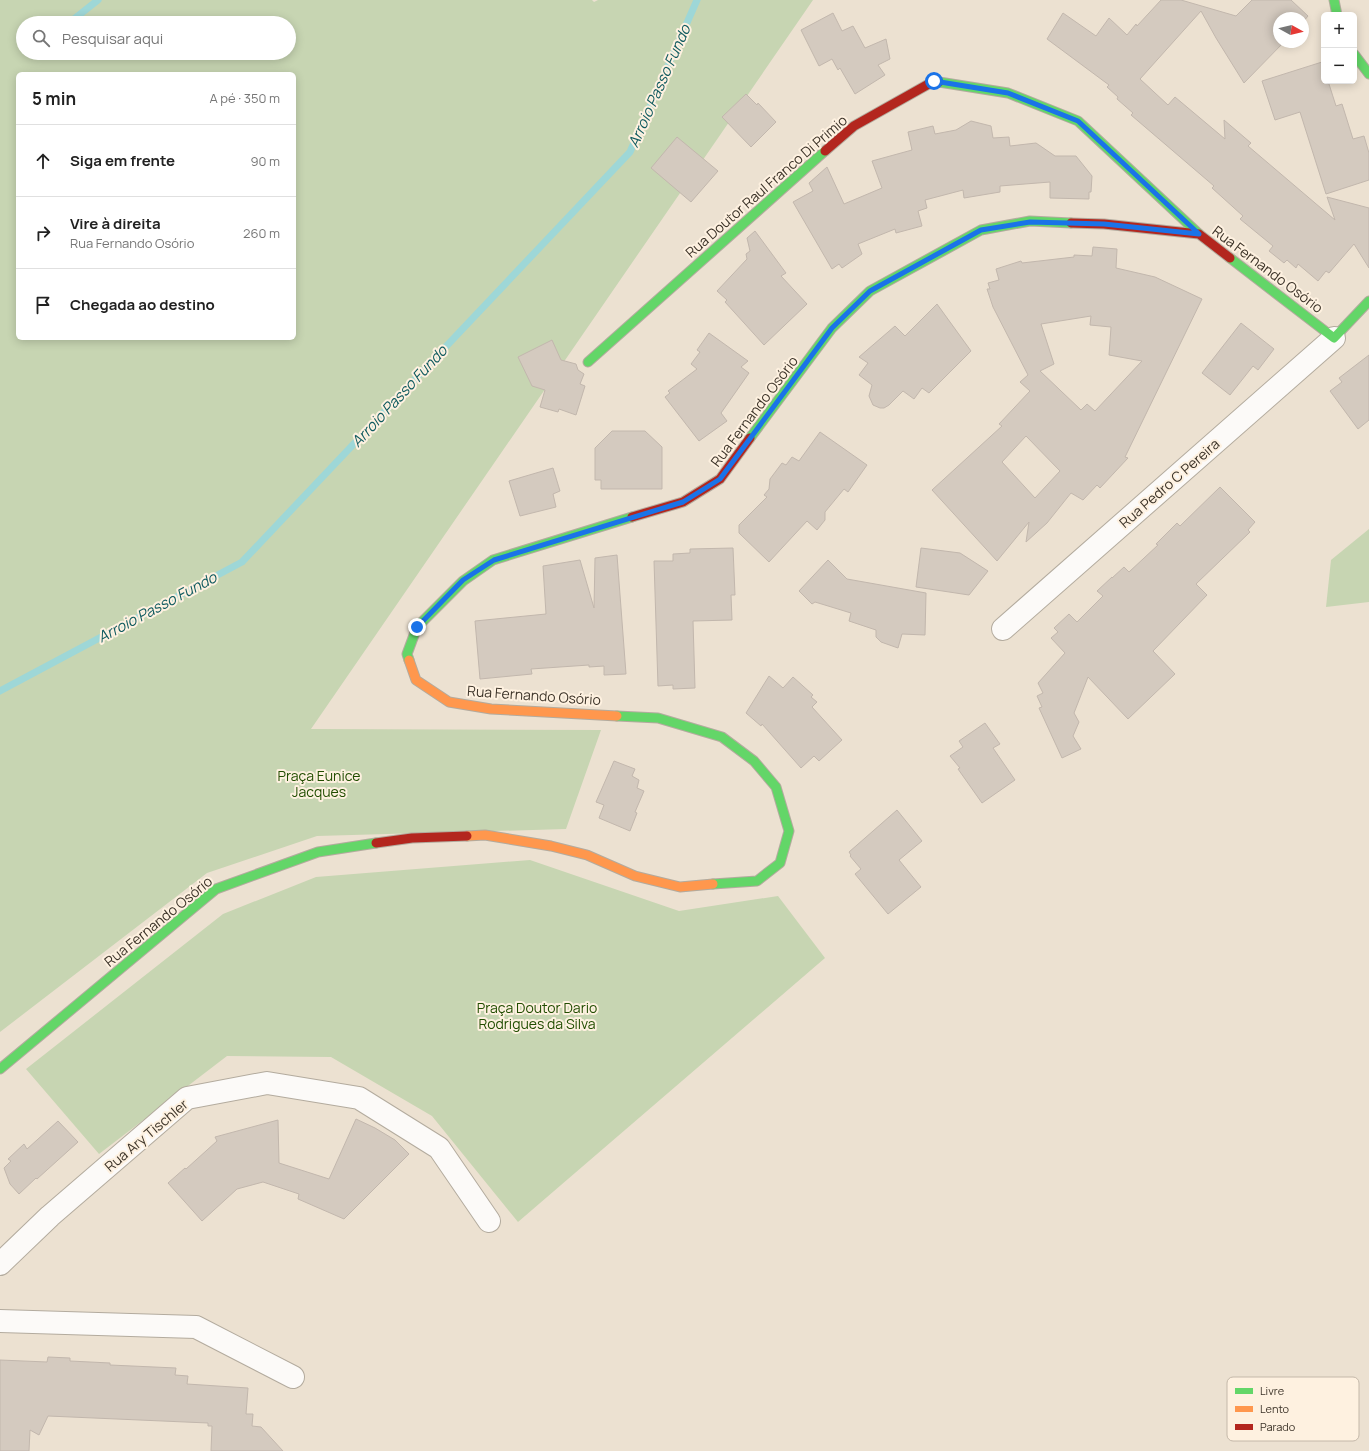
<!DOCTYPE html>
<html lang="pt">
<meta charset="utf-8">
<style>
body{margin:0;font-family:Manrope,sans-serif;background:#f2f2f2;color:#222}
.controls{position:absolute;right:12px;top:12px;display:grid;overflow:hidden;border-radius:6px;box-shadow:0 2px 10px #0003}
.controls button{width:36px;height:36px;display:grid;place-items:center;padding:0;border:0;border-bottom:1px solid #e0e0e0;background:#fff;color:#222;font:20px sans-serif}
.compass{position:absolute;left:1273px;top:12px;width:36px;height:36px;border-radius:50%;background:#fff;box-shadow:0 2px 10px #0003;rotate:98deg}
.stop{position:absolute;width:12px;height:12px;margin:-9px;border:3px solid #1a73e8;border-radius:50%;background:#fff}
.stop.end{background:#1a73e8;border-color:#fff;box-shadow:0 1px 4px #0008}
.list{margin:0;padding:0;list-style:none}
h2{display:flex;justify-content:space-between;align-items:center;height:52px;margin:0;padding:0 16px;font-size:17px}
h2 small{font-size:13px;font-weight:400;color:#767676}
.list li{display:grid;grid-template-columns:26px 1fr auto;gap:12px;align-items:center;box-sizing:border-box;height:72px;padding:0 16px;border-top:1px solid #e0e0e0}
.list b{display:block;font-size:15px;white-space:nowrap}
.list p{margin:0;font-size:13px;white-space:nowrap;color:#767676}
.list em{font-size:13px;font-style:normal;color:#767676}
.icon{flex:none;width:22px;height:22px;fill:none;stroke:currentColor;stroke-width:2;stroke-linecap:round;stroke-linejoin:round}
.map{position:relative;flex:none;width:1369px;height:1451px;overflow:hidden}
.search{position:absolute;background:#fff;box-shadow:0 2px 10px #0003;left:16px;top:16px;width:280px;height:44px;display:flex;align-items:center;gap:10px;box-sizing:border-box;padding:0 14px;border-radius:22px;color:#767676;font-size:15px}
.panel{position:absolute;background:#fff;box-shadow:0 2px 10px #0003;left:16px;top:72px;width:280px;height:268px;border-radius:6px}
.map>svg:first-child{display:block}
</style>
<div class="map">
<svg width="1369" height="1451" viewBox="0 0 1369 1451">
<rect width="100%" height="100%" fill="#ece1d1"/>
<g fill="#c7d5b2" fill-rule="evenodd">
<path d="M 0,0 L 592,0 L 594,2 L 598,0 L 813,0 L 311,729 L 601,730 L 566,829 L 317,836 L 207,873 L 0,1032 ZM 23,23 L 289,23 L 289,53 L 23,53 ZM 18,74 L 294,74 L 294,338 L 18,338 Z"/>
<path d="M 1369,529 L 1369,602 L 1326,607 L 1331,560 Z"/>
<path d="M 530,860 L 679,911 L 778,896 L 825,958 L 518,1222 L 432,1116 L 331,1057 L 227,1056 L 99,1154 L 26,1069 L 223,914 L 316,877 Z"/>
</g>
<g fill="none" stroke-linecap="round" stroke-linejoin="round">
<g stroke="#9ed7d7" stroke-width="7">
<path d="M 69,23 L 98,0"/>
<path d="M 0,691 L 242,562 L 630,152 L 697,0"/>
</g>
</g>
<g fill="#d4cabf" stroke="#c2b7ad" fill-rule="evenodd">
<path d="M 1161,0 L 1181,0 L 1236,16 L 1252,0 L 1291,0 L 1308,16 L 1303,22 L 1303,18 L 1279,18 L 1279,42 L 1284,42 L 1244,83 L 1216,38 L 1201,11 L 1140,79 L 1168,105 L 1175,97 L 1225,139 L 1224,120 L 1251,143 L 1248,146 L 1335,220 L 1327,197 L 1369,208 L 1369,268 L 1354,244 L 1329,273 L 1326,271 L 1318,281 L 1298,264 L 1296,268 L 1287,260 L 1284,263 L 1269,251 L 1273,246 L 1240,219 L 1243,216 L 1212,188 L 1214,186 L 1131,115 L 1133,113 L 1117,99 L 1118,97 L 1107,87 L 1109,85 L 1047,39 L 1063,13 L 1096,36 L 1109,18 L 1127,35 L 1136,24 L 1137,26 Z"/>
<path d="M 833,13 L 842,31 L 853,26 L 865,48 L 886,39 L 890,59 L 878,65 L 885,75 L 855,94 L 840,68 L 838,70 L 832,59 L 819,66 L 801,30 Z"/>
<path d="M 1322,62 L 1324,68 L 1324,81 L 1328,81 L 1336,106 L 1342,104 L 1353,139 L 1364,136 L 1369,153 L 1369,180 L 1326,194 L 1300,112 L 1275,120 L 1262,81 Z"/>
<path d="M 746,94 L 757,105 L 758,103 L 776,122 L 751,147 L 722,117 Z"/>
<path d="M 971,121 L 991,126 L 993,138 L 1009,137 L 1010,146 L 1036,143 L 1055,156 L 1076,156 L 1092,176 L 1091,192 L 1089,192 L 1089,199 L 1050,198 L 1050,182 L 1000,186 L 1000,192 L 964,198 L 963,190 L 925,200 L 927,208 L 918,211 L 922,226 L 896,233 L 895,229 L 858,244 L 862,254 L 842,268 L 839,264 L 832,269 L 793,202 L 813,191 L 809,183 L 827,167 L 844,204 L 882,188 L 872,161 L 912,150 L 908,132 L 933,126 L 935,134 L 956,130 Z"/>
<path d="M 677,137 L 718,171 L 691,202 L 651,168 Z"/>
<path d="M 755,231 L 786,273 L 781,276 L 807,304 L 764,345 L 725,302 L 727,300 L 717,291 L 747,259 L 746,254 L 750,251 L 747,238 Z"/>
<path d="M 1093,247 L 1117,249 L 1116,268 L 1155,277 L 1202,299 L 1125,457 L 1128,458 L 1100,488 L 1097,485 L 1083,500 L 1071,493 L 1047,523 L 1026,542 L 1029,522 L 997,561 L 932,490 L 1002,426 L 999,424 L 1030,391 L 1020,382 L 1028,375 L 993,307 L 987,289 L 990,289 L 988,283 L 999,280 L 996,269 L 1021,261 L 1022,263 L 1074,257 L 1074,255 L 1092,256 ZM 1091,316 L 1090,325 L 1111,327 L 1109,355 L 1142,361 L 1095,411 L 1087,404 L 1081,410 L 1040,371 L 1054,364 L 1041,324 ZM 1026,436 L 1060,471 L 1035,498 L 1002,462 Z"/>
<path d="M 937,304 L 971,351 L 929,393 L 922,388 L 914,399 L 903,391 L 889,405 L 884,408 L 880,408 L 873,405 L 869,396 L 872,385 L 859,375 L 868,363 L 859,357 L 895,326 L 905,336 Z"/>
<path d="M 1241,323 L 1274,349 L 1258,370 L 1253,366 L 1230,395 L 1202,373 Z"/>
<path d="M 709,333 L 748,361 L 741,367 L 749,373 L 721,413 L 727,421 L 699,441 L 665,397 L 670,393 L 668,391 L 697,369 L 691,364 L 700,352 L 697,350 Z"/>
<path d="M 552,340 L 561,360 L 576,364 L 578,370 L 584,374 L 580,384 L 585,386 L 576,415 L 559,409 L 558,412 L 540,407 L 545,390 L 532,386 L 518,357 Z"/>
<path d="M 1369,355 L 1369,420 L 1358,429 L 1330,391 L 1342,382 L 1339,378 Z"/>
<path d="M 612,431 L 645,431 L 662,447 L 662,489 L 601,489 L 601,480 L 595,480 L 595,448 Z"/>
<path d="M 820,432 L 867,465 L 848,492 L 844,489 L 825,512 L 825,520 L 817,530 L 807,521 L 769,562 L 739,533 L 739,525 L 767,497 L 764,495 L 769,489 L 770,479 L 782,463 L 786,465 L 792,457 L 799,461 Z"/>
<path d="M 553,468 L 560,491 L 553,494 L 556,507 L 520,516 L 509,481 Z"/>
<path d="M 1220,487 L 1255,522 L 1248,530 L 1250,532 L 1196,584 L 1207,595 L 1153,651 L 1175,674 L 1128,719 L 1088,677 L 1074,713 L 1079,722 L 1073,736 L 1081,749 L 1062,758 L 1039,708 L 1042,707 L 1037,696 L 1043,693 L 1038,683 L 1065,653 L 1051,638 L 1058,632 L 1054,628 L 1069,614 L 1077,622 L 1103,596 L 1097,591 L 1112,577 L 1112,578 L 1124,567 L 1129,572 L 1158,545 L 1156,544 L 1177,523 L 1180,526 Z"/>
<path d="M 733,548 L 735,595 L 731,595 L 732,620 L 693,621 L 695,688 L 673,689 L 673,685 L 658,686 L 654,561 L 673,561 L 673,554 L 690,553 L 690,549 Z"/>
<path d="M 921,548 L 960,553 L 988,571 L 969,595 L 916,587 Z"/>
<path d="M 617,555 L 626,674 L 604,675 L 604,666 L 589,667 L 589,665 L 531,669 L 532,674 L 480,679 L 475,621 L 546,614 L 543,566 L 580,560 L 594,608 L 595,558 Z"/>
<path d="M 828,560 L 847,579 L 926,593 L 925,635 L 902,634 L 898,648 L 881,642 L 876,637 L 876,630 L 849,621 L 851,613 L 815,602 L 812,604 L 799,591 Z"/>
<path d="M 769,676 L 783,688 L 793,677 L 813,695 L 811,697 L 817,702 L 812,707 L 842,740 L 819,761 L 814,756 L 801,768 L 762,724 L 761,726 L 746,713 Z"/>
<path d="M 985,723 L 1000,744 L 993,748 L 1015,780 L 982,803 L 958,769 L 960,768 L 950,756 L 963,747 L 959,741 Z"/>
<path d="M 614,761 L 635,769 L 632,776 L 639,780 L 637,788 L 644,791 L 635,812 L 637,813 L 630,831 L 599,818 L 604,805 L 596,802 Z"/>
<path d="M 897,810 L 922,841 L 899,860 L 921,887 L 888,914 L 855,874 L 861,869 L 850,856 L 851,855 L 849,852 Z"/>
<path d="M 356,1119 L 375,1128 L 395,1140 L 409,1154 L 344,1219 L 298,1199 L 299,1194 L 263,1182 L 237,1189 L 202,1221 L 168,1183 L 185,1168 L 186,1169 L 217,1141 L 215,1137 L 278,1120 L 279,1163 L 329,1179 Z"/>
<path d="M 58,1121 L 78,1142 L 37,1179 L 36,1178 L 19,1194 L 10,1184 L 4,1168 L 11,1161 L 8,1159 L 24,1144 L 27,1149 Z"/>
<path d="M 48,1357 L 70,1358 L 70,1361 L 110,1363 L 110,1365 L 176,1368 L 175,1375 L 188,1376 L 187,1384 L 248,1388 L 246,1414 L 253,1414 L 252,1426 L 261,1427 L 283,1451 L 211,1451 L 212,1426 L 208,1426 L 208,1423 L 48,1416 L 39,1435 L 30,1430 L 29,1451 L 0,1451 L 0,1360 L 47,1362 Z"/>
</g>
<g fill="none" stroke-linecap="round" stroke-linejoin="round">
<g stroke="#b3ab9e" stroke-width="24">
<g id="street">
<path d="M 1003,629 L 1334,338"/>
<path d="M 0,1264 L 50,1216 L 187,1098 L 267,1083 L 359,1098 L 439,1148 L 489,1221"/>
<path d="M 0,1321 L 196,1327 L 293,1377"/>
</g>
</g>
<g stroke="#b3ab9e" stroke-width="11">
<g id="fast">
<path d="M 1334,0 L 1337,15"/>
<path d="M 1354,54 L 1369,74"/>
<path d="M 939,82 L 1008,93 L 1078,121 L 1199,234"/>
<path d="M 1230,258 L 1334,338 L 1369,301"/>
<path d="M 588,362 L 825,151"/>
<path d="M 750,438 L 832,328 L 870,291 L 981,230 L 1030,221 L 1071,223"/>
<path d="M 409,660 L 407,654 L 417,627 L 463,581 L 493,560 L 632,517"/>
<path d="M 617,716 L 658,718 L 722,737 L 754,761 L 776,787 L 789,831 L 780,863 L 757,881 L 713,884"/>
<path d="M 0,1069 L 216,889 L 318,852 L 376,843"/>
</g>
</g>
<g stroke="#b3ab9e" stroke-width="11">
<g id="slow">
<path d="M 409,660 L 416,680 L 449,702 L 491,709 L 617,716"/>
<path d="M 467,836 L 485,835 L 551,846 L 587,855 L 635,876 L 680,887 L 713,884"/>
</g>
</g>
<g stroke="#b3ab9e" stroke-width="11">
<g id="jam">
<path d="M 825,151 L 854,126 L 934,81 L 939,82"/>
<path d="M 1071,223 L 1104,224 L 1199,234 L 1230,258"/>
<path d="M 632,517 L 683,502 L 720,479 L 750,438"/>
<path d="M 376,843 L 412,838 L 467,836"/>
</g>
</g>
<use href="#street" stroke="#fcfaf8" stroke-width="22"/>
<use href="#fast" stroke="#63d668" stroke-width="9"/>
<use href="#slow" stroke="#ff974d" stroke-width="9"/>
<use href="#jam" stroke="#b3261e" stroke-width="9"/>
</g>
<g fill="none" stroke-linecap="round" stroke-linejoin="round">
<path stroke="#1a73e8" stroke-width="5" d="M 417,627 L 463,580 L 494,560 L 683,502 L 720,479 L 832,328 L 870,291 L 981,230 L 1030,222 L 1104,224 L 1199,234 L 1078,121 L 1008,93 L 934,81"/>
</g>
<g text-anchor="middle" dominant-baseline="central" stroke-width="4" stroke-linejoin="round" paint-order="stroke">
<g font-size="14" fill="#3c3328" stroke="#fef1e0">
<text transform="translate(766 186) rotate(-41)">Rua Doutor Raul Franco Di Primio</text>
<text transform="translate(1268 269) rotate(37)">Rua Fernando Osório</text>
<text transform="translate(754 411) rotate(-53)">Rua Fernando Osório</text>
<text transform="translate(1169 483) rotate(-41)">Rua Pedro C Pereira</text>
<text transform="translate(534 695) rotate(4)">Rua Fernando Osório</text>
<text transform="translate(158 921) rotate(-39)">Rua Fernando Osório</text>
<text transform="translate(146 1135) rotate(-40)">Rua Ary Tischler</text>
</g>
<g font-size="14" fill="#214d00" stroke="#fef1e0">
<text x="319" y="775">Praça Eunice<tspan x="319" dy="16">Jacques</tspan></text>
<text x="537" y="1007">Praça Doutor Dario<tspan x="537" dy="16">Rodrigues da Silva</tspan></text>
</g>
<g font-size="15" font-style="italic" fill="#0f5a5f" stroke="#fef1e0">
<text transform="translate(659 86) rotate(-66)">Arroio Passo Fundo</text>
<text transform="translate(399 396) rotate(-47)">Arroio Passo Fundo</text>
<text transform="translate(157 607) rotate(-28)">Arroio Passo Fundo</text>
</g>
</g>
<rect x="1227" y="1377" width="132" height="64" rx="6" fill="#fef1e0" stroke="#c4b8a9" stroke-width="1"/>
<rect x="1235" y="1388" width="18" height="6" fill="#63d668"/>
<rect x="1235" y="1406" width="18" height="6" fill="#ff974d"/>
<rect x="1235" y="1424" width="18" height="6" fill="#b3261e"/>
<g font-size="11" fill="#3c3328">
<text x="1260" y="1395">Livre</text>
<text x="1260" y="1413">Lento</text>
<text x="1260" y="1431">Parado</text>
</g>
</svg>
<div class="controls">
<button>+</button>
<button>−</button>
</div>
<svg class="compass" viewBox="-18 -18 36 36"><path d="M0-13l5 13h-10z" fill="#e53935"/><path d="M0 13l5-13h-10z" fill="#767676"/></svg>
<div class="stop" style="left:934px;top:81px"></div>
<div class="stop end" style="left:417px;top:627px"></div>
<div class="search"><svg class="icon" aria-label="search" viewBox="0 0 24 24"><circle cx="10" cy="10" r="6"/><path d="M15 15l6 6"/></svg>Pesquisar aqui</div>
<section class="panel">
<h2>5 min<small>A pé · 350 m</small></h2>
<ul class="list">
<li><svg class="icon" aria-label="ahead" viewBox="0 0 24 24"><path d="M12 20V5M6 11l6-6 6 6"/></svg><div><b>Siga em frente</b></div><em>90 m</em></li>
<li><svg class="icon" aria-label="right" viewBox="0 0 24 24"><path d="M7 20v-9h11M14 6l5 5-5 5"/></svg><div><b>Vire à direita</b><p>Rua Fernando Osório</p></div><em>260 m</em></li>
<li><svg class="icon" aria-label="arrive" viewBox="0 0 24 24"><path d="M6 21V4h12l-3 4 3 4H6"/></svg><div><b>Chegada ao destino</b></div></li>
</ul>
</section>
</div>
